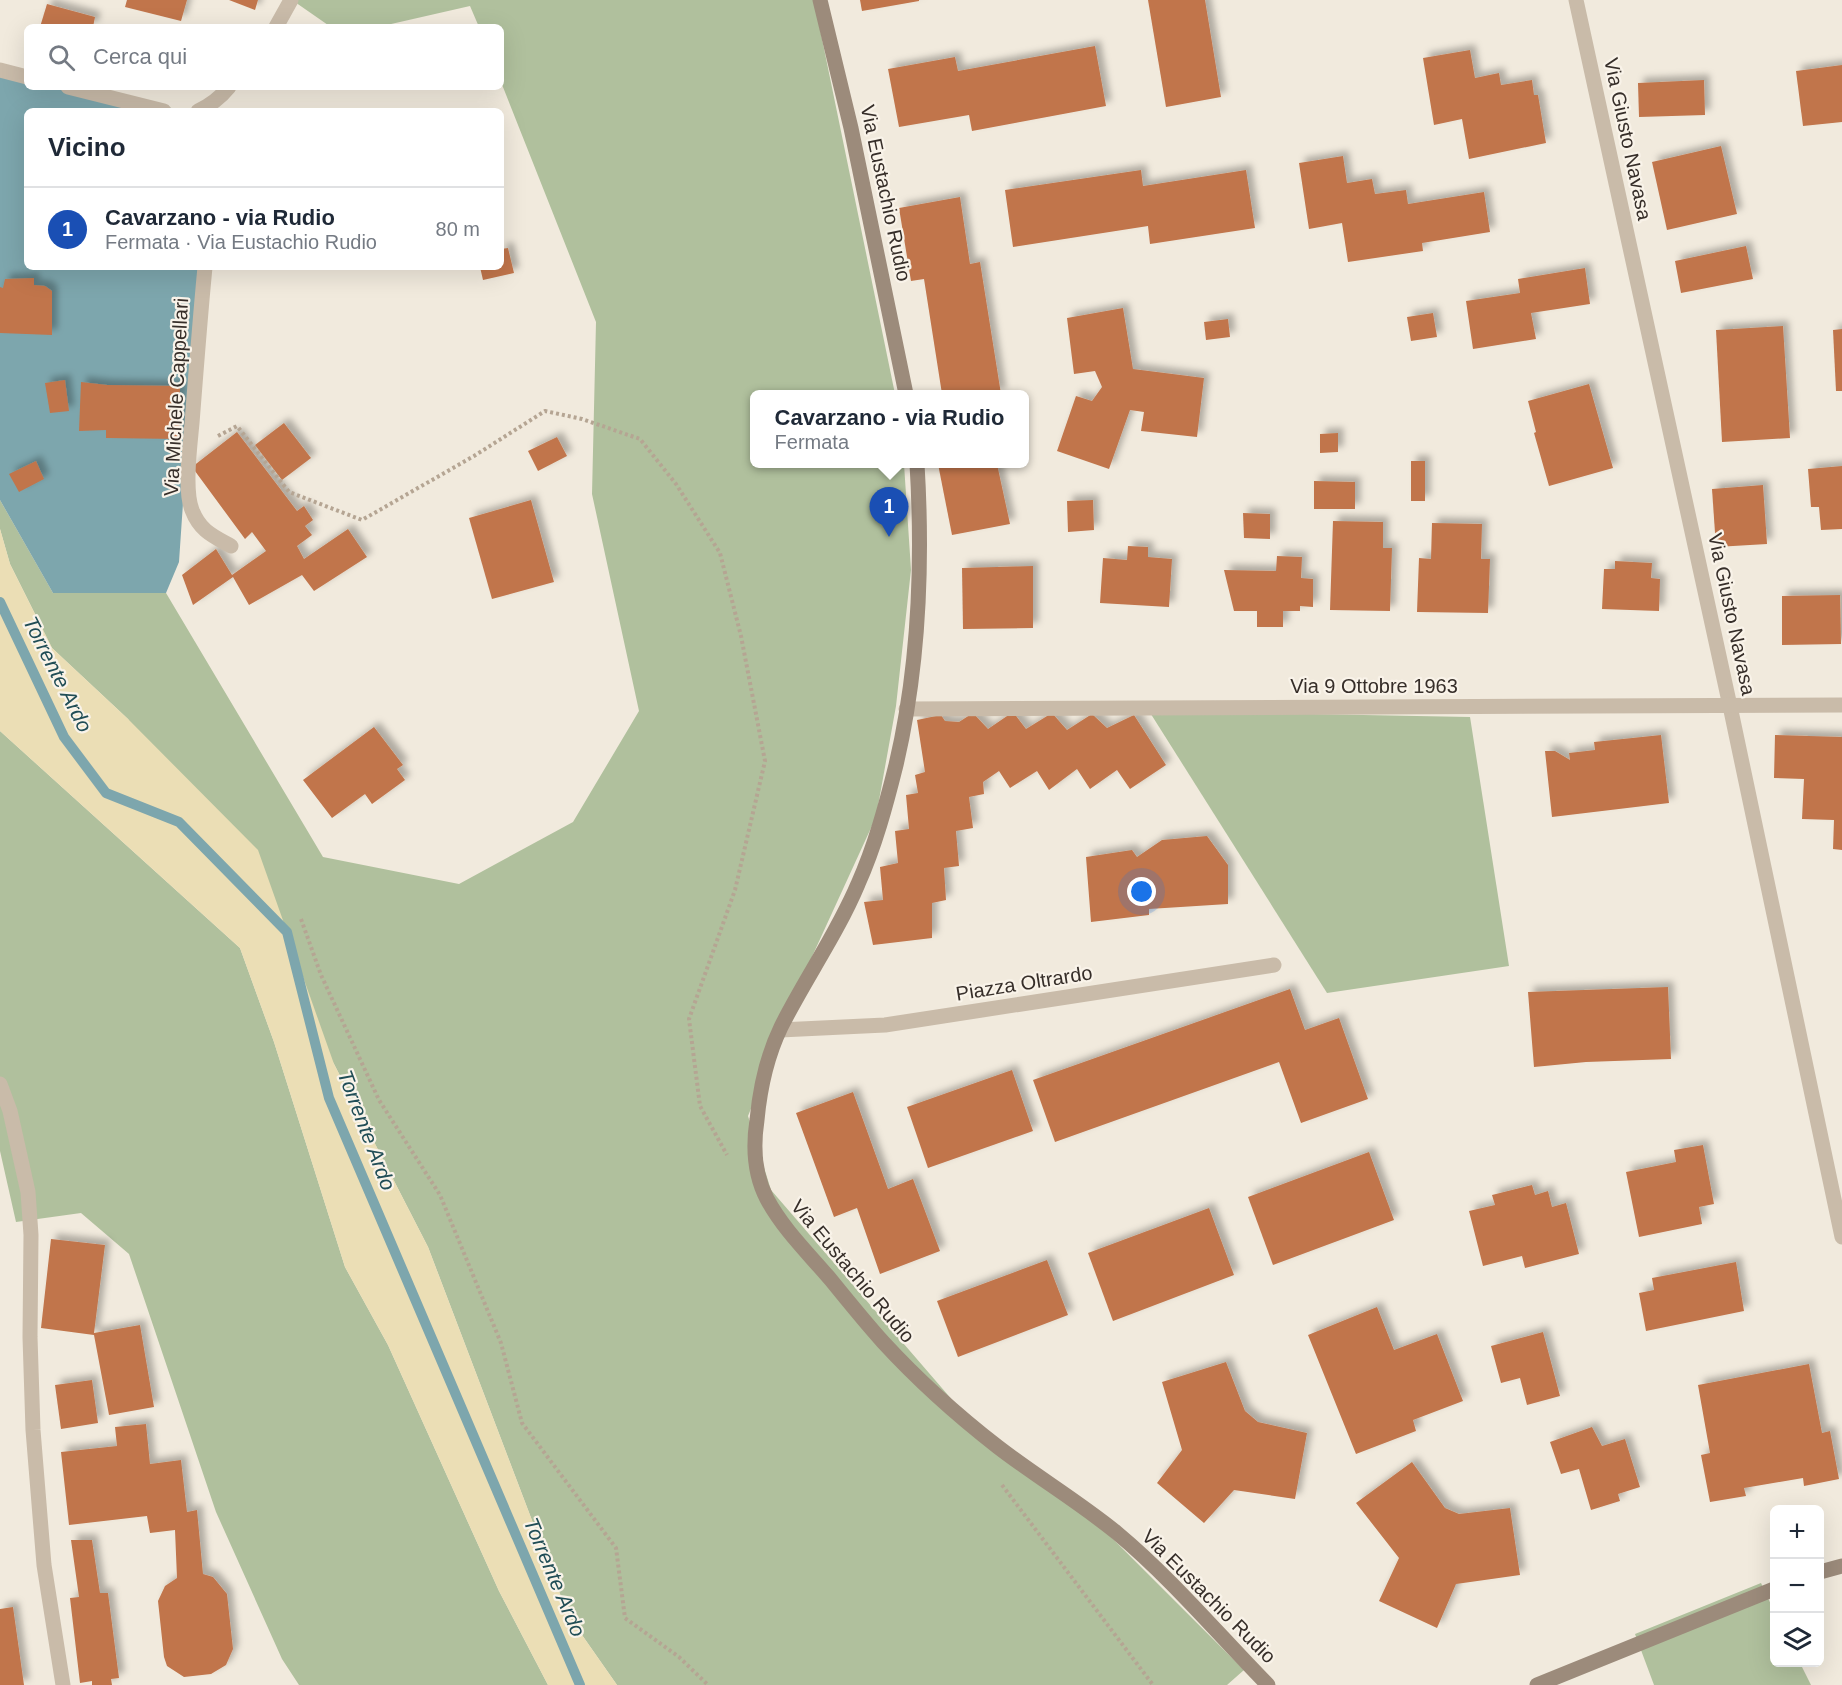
<!DOCTYPE html>
<html lang="it">
<meta charset="utf-8">
<style>
body{margin:0;font-family:Arial,sans-serif;background:#f6f6f7;color:#1f2937}
.controls{position:absolute;right:18px;bottom:18px;display:grid;overflow:hidden;border-radius:9px;box-shadow:0 6px 24px #0002}
.controls button{width:54px;height:54px;display:grid;place-items:center;padding:0;border:0;border-bottom:2px solid #e0e1e3;background:#fff;color:#1f2937;font:30px sans-serif}
.you{position:absolute;left:1142px;top:892px;width:21px;height:21px;margin:-15px;border:4px solid #fff;border-radius:50%;background:#1a73e8;box-shadow:0 0 0 9px #1a73e833}
.badge{display:grid;place-items:center;width:39px;height:39px;border-radius:50%;background:#111827;color:#fff;font-size:20px;font-weight:700}
.pin{position:absolute;translate:-50% -50px;filter:drop-shadow(0 2px 3px #0008)}
.pin::after{content:'';position:absolute;top:32px;width:21px;height:18px;background:inherit;clip-path:polygon(0 0,100% 0,50% 100%)}
.popup{position:absolute;left:750px;top:390px;width:279px;height:78px;box-sizing:border-box;display:grid;place-content:center;border-radius:9px;background:#fff;filter:drop-shadow(0 2px 4px #0005);font-size:20px;white-space:nowrap;color:#747a83}
.popup b{font-size:22px;color:#1f2937}
.popup::after{content:'';position:absolute;left:50%;top:100%;margin-left:-12px;border:12px solid transparent;border-top-color:#fff}
.list{margin:0;padding:0;list-style:none}
h2{display:flex;justify-content:space-between;align-items:center;height:78px;margin:0;padding:0 24px;font-size:26px}
h2 small{font-size:20px;font-weight:400;color:#747a83}
.list li{display:grid;grid-template-columns:39px 1fr auto;gap:18px;align-items:center;box-sizing:border-box;height:84px;padding:0 24px;border-top:2px solid #e0e1e3}
.list b{display:block;font-size:22px;white-space:nowrap}
.list p{margin:0;font-size:20px;white-space:nowrap;color:#747a83}
.list em{font-size:20px;font-style:normal;color:#747a83}
.icon{flex:none;width:33px;height:33px;fill:none;stroke:currentColor;stroke-width:2;stroke-linecap:round;stroke-linejoin:round}
.map{position:relative;flex:none;width:1842px;height:1685px;overflow:hidden}
.search{position:absolute;background:#fff;box-shadow:0 6px 24px #0002;left:24px;top:24px;width:480px;height:66px;display:flex;align-items:center;gap:15px;box-sizing:border-box;padding:0 21px;border-radius:9px;color:#747a83;font-size:22px}
.panel{position:absolute;background:#fff;box-shadow:0 6px 24px #0002;left:24px;top:108px;width:480px;height:162px;border-radius:9px}
.map>svg:first-child{display:block}
</style>
<div class="map">
<svg width="1842" height="1685" viewBox="0 0 1842 1685">
<defs>
<filter id="shadow"><feDropShadow dx="5.5" dy="-5.5" stdDeviation="3" flood-color="#0004"/></filter>
</defs>
<rect width="100%" height="100%" fill="#f1eadd"/>
<g fill="#b0c09d">
<path d="M 292,0 L 814,0 L 895,394 L 754,394 L 754,464 L 904,464 L 911,570 L 896,706 L 876,817 L 810,961 L 748,1116 L 771,1190 L 954,1402 L 1109,1535 L 1244,1670 L 1227,1685 L 617,1685 L 568,1615 L 428,1247 L 334,1064 L 128,719 L 52,648 L 10,564 L 0,529 L 0,500 L 53,593 L 166,593 L 323,857 L 459,884 L 573,822 L 639,711 L 592,494 L 596,322 L 501,82 L 501,27 L 479,27 L 470,6 L 378,27 L 336,27 L 328,25 Z"/>
<path d="M 1149,711 L 1470,717 L 1509,966 L 1327,993 Z"/>
<path d="M 0,731 L 240,948 L 274,1042 L 345,1267 L 388,1345 L 499,1591 L 548,1685 L 299,1685 L 282,1659 L 216,1512 L 129,1254 L 81,1213 L 16,1222 L 0,1151 Z"/>
<path d="M 1761,1583 L 1774,1611 L 1774,1662 L 1800,1663 L 1811,1685 L 1654,1685 L 1635,1634 Z"/>
</g>
<path fill="#ebdeb5" d="M 0,529 L 10,564 L 52,648 L 128,719 L 258,850 L 334,1064 L 428,1247 L 568,1615 L 617,1685 L 548,1685 L 499,1591 L 388,1345 L 345,1267 L 274,1042 L 240,948 L 0,731 Z"/>
<path fill="#7da6ad" d="M 0,64 L 27,71 L 27,87 L 89,87 L 183,111 L 27,111 L 27,267 L 199,267 L 179,562 L 166,593 L 53,593 L 0,500 Z"/>
<g fill="none" stroke-linecap="round" stroke-linejoin="round">
<path stroke="#7da6ad" stroke-width="10" d="M 0,602 L 64,737 L 106,793 L 179,822 L 287,932 L 329,1098 L 580,1685"/>
</g>
<g fill="#c1754b" filter="url(#shadow)">
<path d="M 127,0 L 187,0 L 181,21 L 125,7 Z"/>
<path d="M 229,0 L 258,0 L 255,10 Z"/>
<path d="M 860,0 L 919,0 L 919,1 L 862,11 Z"/>
<path d="M 1148,0 L 1205,0 L 1221,97 L 1166,107 Z"/>
<path d="M 47,4 L 95,17 L 93,27 L 40,27 Z"/>
<path d="M 1095,46 L 1106,106 L 972,131 L 969,115 L 899,127 L 888,69 L 955,57 L 958,71 Z"/>
<path d="M 1470,50 L 1475,78 L 1499,73 L 1501,85 L 1532,80 L 1534,95 L 1538,95 L 1546,143 L 1469,159 L 1462,119 L 1434,125 L 1423,58 Z"/>
<path d="M 1842,65 L 1842,122 L 1803,126 L 1796,71 Z"/>
<path d="M 1704,80 L 1705,115 L 1639,117 L 1638,83 Z"/>
<path d="M 1721,146 L 1737,214 L 1667,230 L 1652,162 Z"/>
<path d="M 1343,156 L 1347,183 L 1372,179 L 1375,194 L 1406,190 L 1408,204 L 1484,192 L 1490,232 L 1422,243 L 1423,251 L 1348,262 L 1342,223 L 1309,229 L 1299,163 Z"/>
<path d="M 1141,170 L 1143,186 L 1246,170 L 1255,228 L 1150,244 L 1148,226 L 1013,247 L 1005,190 Z"/>
<path d="M 960,197 L 970,264 L 980,262 L 1001,394 L 942,394 L 924,279 L 911,281 L 899,208 Z"/>
<path d="M 1746,246 L 1753,279 L 1681,293 L 1675,261 Z"/>
<path d="M 508,248 L 514,273 L 483,280 L 480,267 L 501,267 L 501,249 Z"/>
<path d="M 1585,268 L 1590,304 L 1531,313 L 1536,339 L 1473,349 L 1466,301 L 1520,293 L 1518,279 Z"/>
<path d="M 34,278 L 34,285 L 45,286 L 52,291 L 52,335 L 0,333 L 0,287 L 3,288 L 5,279 Z"/>
<path d="M 1123,308 L 1133,369 L 1204,378 L 1197,437 L 1141,431 L 1144,412 L 1130,410 L 1109,469 L 1057,451 L 1076,396 L 1092,401 L 1102,387 L 1095,371 L 1074,374 L 1067,318 Z"/>
<path d="M 1433,313 L 1437,337 L 1411,341 L 1407,317 Z"/>
<path d="M 1228,319 L 1230,337 L 1206,340 L 1204,322 Z"/>
<path d="M 1783,326 L 1790,438 L 1722,442 L 1716,330 Z"/>
<path d="M 1842,329 L 1842,391 L 1836,391 L 1833,330 Z"/>
<path d="M 65,380 L 69,411 L 50,413 L 45,383 Z"/>
<path d="M 81,382 L 107,385 L 180,386 L 179,439 L 106,438 L 106,430 L 79,431 Z"/>
<path d="M 1589,384 L 1613,468 L 1549,486 L 1534,433 L 1536,432 L 1528,401 Z"/>
<path d="M 284,423 L 311,458 L 282,480 L 255,445 Z"/>
<path d="M 237,432 L 297,511 L 304,506 L 313,520 L 305,526 L 312,535 L 297,546 L 304,559 L 348,529 L 367,557 L 314,591 L 302,575 L 249,605 L 233,577 L 193,605 L 182,575 L 216,549 L 232,575 L 266,551 L 252,532 L 245,539 L 192,467 Z"/>
<path d="M 1338,433 L 1338,452 L 1320,453 L 1320,434 Z"/>
<path d="M 557,437 L 567,456 L 538,471 L 528,451 Z"/>
<path d="M 36,461 L 44,479 L 19,492 L 9,474 Z"/>
<rect x="1411" y="461" width="14" height="40"/>
<path d="M 938,464 L 997,464 L 1010,524 L 952,535 Z"/>
<path d="M 1842,466 L 1842,529 L 1821,530 L 1819,507 L 1811,507 L 1808,469 Z"/>
<path d="M 1314,481 L 1355,482 L 1355,509 L 1314,509 Z"/>
<path d="M 1763,485 L 1767,544 L 1716,547 L 1712,489 Z"/>
<path d="M 531,500 L 554,582 L 492,599 L 469,518 Z"/>
<path d="M 1093,500 L 1094,530 L 1068,532 L 1067,501 Z"/>
<path d="M 1243,513 L 1270,514 L 1270,539 L 1244,538 Z"/>
<path d="M 1333,521 L 1383,522 L 1383,548 L 1392,548 L 1390,611 L 1330,610 Z"/>
<path d="M 1432,523 L 1482,524 L 1481,559 L 1490,559 L 1488,613 L 1417,612 L 1419,558 L 1431,559 Z"/>
<path d="M 1128,546 L 1148,547 L 1148,557 L 1172,559 L 1169,607 L 1100,603 L 1103,558 L 1127,560 Z"/>
<path d="M 1277,556 L 1302,557 L 1301,578 L 1313,579 L 1313,607 L 1300,606 L 1300,611 L 1283,611 L 1283,627 L 1257,627 L 1257,611 L 1234,611 L 1224,570 L 1276,571 Z"/>
<path d="M 1615,561 L 1652,563 L 1651,578 L 1660,579 L 1659,611 L 1602,609 L 1604,569 L 1615,569 Z"/>
<path d="M 1033,566 L 1033,628 L 963,629 L 962,568 Z"/>
<path d="M 1840,595 L 1841,644 L 1782,645 L 1782,596 Z"/>
<path d="M 1013,712 L 1026,729 L 1052,713 L 1067,730 L 1092,714 L 1107,728 L 1134,715 L 1166,765 L 1130,789 L 1117,770 L 1090,789 L 1077,769 L 1049,790 L 1037,771 L 1010,788 L 999,771 L 983,782 L 984,794 L 969,797 L 973,828 L 956,831 L 959,866 L 944,868 L 946,900 L 932,903 L 932,938 L 873,945 L 864,902 L 883,900 L 880,867 L 898,863 L 895,831 L 909,829 L 906,795 L 918,793 L 915,775 L 925,772 L 917,720 L 941,715 L 945,721 L 959,722 L 973,713 L 988,729 Z"/>
<path d="M 374,727 L 403,765 L 397,769 L 405,780 L 372,804 L 365,794 L 332,818 L 303,780 Z"/>
<path d="M 1661,735 L 1669,803 L 1552,817 L 1545,751 L 1555,751 L 1570,760 L 1569,753 L 1595,750 L 1594,742 Z"/>
<path d="M 1775,735 L 1842,737 L 1842,850 L 1833,849 L 1834,820 L 1802,819 L 1804,779 L 1774,778 Z"/>
<path d="M 1207,836 L 1228,865 L 1228,904 L 1149,909 L 1149,915 L 1091,922 L 1086,857 L 1132,850 L 1137,857 L 1162,840 Z"/>
<path d="M 1668,987 L 1671,1059 L 1586,1062 L 1534,1067 L 1528,992 Z"/>
<path d="M 1290,989 L 1305,1030 L 1339,1018 L 1368,1099 L 1301,1123 L 1279,1062 L 1055,1142 L 1033,1080 Z"/>
<path d="M 1012,1070 L 1033,1131 L 928,1168 L 907,1107 Z"/>
<path d="M 853,1092 L 888,1189 L 913,1179 L 940,1251 L 880,1274 L 857,1208 L 834,1217 L 796,1113 Z"/>
<path d="M 1703,1145 L 1714,1204 L 1699,1207 L 1702,1224 L 1639,1237 L 1626,1172 L 1676,1162 L 1674,1150 Z"/>
<path d="M 1369,1152 L 1394,1220 L 1273,1265 L 1248,1197 Z"/>
<path d="M 1532,1185 L 1535,1195 L 1548,1191 L 1552,1207 L 1566,1203 L 1579,1254 L 1525,1268 L 1522,1256 L 1483,1266 L 1469,1211 L 1495,1205 L 1492,1195 Z"/>
<path d="M 1209,1208 L 1234,1275 L 1113,1321 L 1088,1253 Z"/>
<path d="M 51,1239 L 105,1245 L 94,1333 L 140,1325 L 154,1407 L 109,1415 L 94,1335 L 41,1328 Z"/>
<path d="M 1047,1260 L 1068,1315 L 958,1357 L 937,1301 Z"/>
<path d="M 1736,1262 L 1744,1311 L 1646,1331 L 1639,1293 L 1654,1290 L 1652,1278 Z"/>
<path d="M 1377,1307 L 1394,1350 L 1437,1334 L 1463,1401 L 1413,1420 L 1416,1431 L 1356,1454 L 1308,1335 Z"/>
<path d="M 1543,1332 L 1560,1396 L 1527,1405 L 1520,1378 L 1501,1383 L 1491,1346 Z"/>
<path d="M 1226,1362 L 1245,1411 L 1258,1422 L 1307,1433 L 1295,1499 L 1234,1490 L 1204,1523 L 1157,1483 L 1182,1450 L 1162,1382 Z"/>
<path d="M 1809,1364 L 1822,1433 L 1830,1431 L 1839,1479 L 1804,1486 L 1803,1478 L 1744,1488 L 1746,1496 L 1710,1502 L 1701,1455 L 1710,1453 L 1698,1385 Z"/>
<path d="M 92,1380 L 98,1423 L 61,1429 L 55,1385 Z"/>
<path d="M 146,1424 L 150,1464 L 181,1460 L 187,1512 L 197,1510 L 203,1574 L 213,1577 L 227,1594 L 233,1649 L 226,1665 L 211,1674 L 184,1677 L 167,1666 L 164,1657 L 158,1601 L 165,1586 L 177,1578 L 175,1530 L 150,1533 L 147,1516 L 69,1525 L 61,1452 L 117,1446 L 115,1427 Z"/>
<path d="M 1592,1427 L 1602,1446 L 1625,1439 L 1640,1487 L 1618,1494 L 1620,1501 L 1591,1510 L 1579,1469 L 1561,1474 L 1550,1442 Z"/>
<path d="M 1412,1462 L 1445,1508 L 1459,1514 L 1510,1508 L 1520,1575 L 1456,1584 L 1437,1628 L 1379,1601 L 1399,1558 L 1356,1503 Z"/>
<path d="M 71,1540 L 92,1540 L 100,1593 L 108,1593 L 119,1678 L 111,1679 L 112,1685 L 92,1685 L 92,1681 L 80,1683 L 70,1598 L 79,1597 Z"/>
<path d="M 13,1607 L 24,1685 L 0,1685 L 0,1609 Z"/>
</g>
<g fill="none" stroke-linecap="round" stroke-linejoin="round">
<g stroke="#b5a593" stroke-width="4" stroke-dasharray="3 3" stroke-linecap="butt">
<path d="M 218,436 L 237,426 L 289,492 L 362,520 L 474,456 L 545,411 L 582,419 L 640,439 L 676,484 L 720,553 L 741,636 L 765,761 L 735,890 L 689,1019 L 700,1106 L 727,1155"/>
<path d="M 301,919 L 321,975 L 379,1100 L 440,1195 L 501,1343 L 522,1423 L 616,1548 L 625,1618 L 679,1657 L 708,1685"/>
<path d="M 1002,1485 L 1153,1685"/>
</g>
<g stroke="#c9bba9" stroke-width="15">
<path d="M 1576,0 L 1730,706 L 1842,1237"/>
<path d="M 276,27 L 291,0"/>
<path d="M 0,70 L 27,77"/>
<path d="M 68,87 L 164,111"/>
<path d="M 198,111 C 211,105 220,98 229,87"/>
<path d="M 205,267 C 200,319 196,371 192,423 C 190,445 184,490 192,510 C 200,531 213,536 231,546"/>
<path d="M 906,709 L 1842,705"/>
<path d="M 780,1030 L 885,1025 L 1274,965"/>
<path d="M 0,1084 L 10,1111 L 28,1192 L 31,1235 L 30,1337 L 33,1430 L 44,1565 L 63,1685"/>
</g>
<g stroke="#9c8b7b" stroke-width="15">
<path d="M 820,0 L 851,128 L 906,394"/>
<path d="M 917,464 C 923,563 919,667 896,765 C 886,805 875,846 858,884 C 837,934 805,979 781,1027 C 767,1056 760,1088 757,1120 C 753,1146 754,1174 767,1199 C 783,1229 809,1254 831,1280 C 848,1301 865,1322 883,1342 C 917,1379 958,1416 998,1447 C 1037,1477 1079,1502 1117,1533 C 1172,1579 1218,1634 1268,1685"/>
<path d="M 1820,1572 L 1842,1566"/>
<path d="M 1537,1685 L 1774,1589"/>
</g>
</g>
<g text-anchor="middle" dominant-baseline="central" stroke-width="4.5" stroke-linejoin="round" paint-order="stroke">
<g font-size="20" fill="#362e29" stroke="#f9f3e9">
<text transform="translate(1628 139) rotate(78)">Via Giusto Navasa</text>
<text transform="translate(886 193) rotate(78)">Via Eustachio Rudio</text>
<text transform="translate(176 397) rotate(-87)">Via Michele Cappellari</text>
<text transform="translate(1732 614) rotate(78)">Via Giusto Navasa</text>
<text x="1374" y="686">Via 9 Ottobre 1963</text>
<text transform="translate(1024 983) rotate(-9)">Piazza Oltrardo</text>
<text transform="translate(853 1271) rotate(50)">Via Eustachio Rudio</text>
<text transform="translate(1209 1596) rotate(45)">Via Eustachio Rudio</text>
</g>
<g font-size="21" font-style="italic" fill="#204d56" stroke="#f9f3e9">
<text transform="translate(58 674) rotate(63)">Torrente Ardo</text>
<text transform="translate(367 1130) rotate(69)">Torrente Ardo</text>
<text transform="translate(555 1577) rotate(67)">Torrente Ardo</text>
</g>
</g>
</svg>
<div class="controls">
<button>+</button>
<button>−</button>
<button><svg class="icon" aria-label="layers" viewBox="0 0 24 24"><path d="M12 4l9 5-9 5-9-5zM3 14l9 5 9-5"/></svg></button>
</div>
<div class="you"></div>
<div class="pin badge" style="left:889px;top:537px;background:#1a4fb4">1</div>
<div class="popup"><b>Cavarzano - via Rudio</b>Fermata</div>
<div class="search"><svg class="icon" aria-label="search" viewBox="0 0 24 24"><circle cx="10" cy="10" r="6"/><path d="M15 15l6 6"/></svg>Cerca qui</div>
<section class="panel">
<h2>Vicino<small></small></h2>
<ul class="list">
<li><span class="badge" style="background:#1a4fb4">1</span><div><b>Cavarzano - via Rudio</b><p>Fermata · Via Eustachio Rudio</p></div><em>80 m</em></li>
</ul>
</section>
</div>
